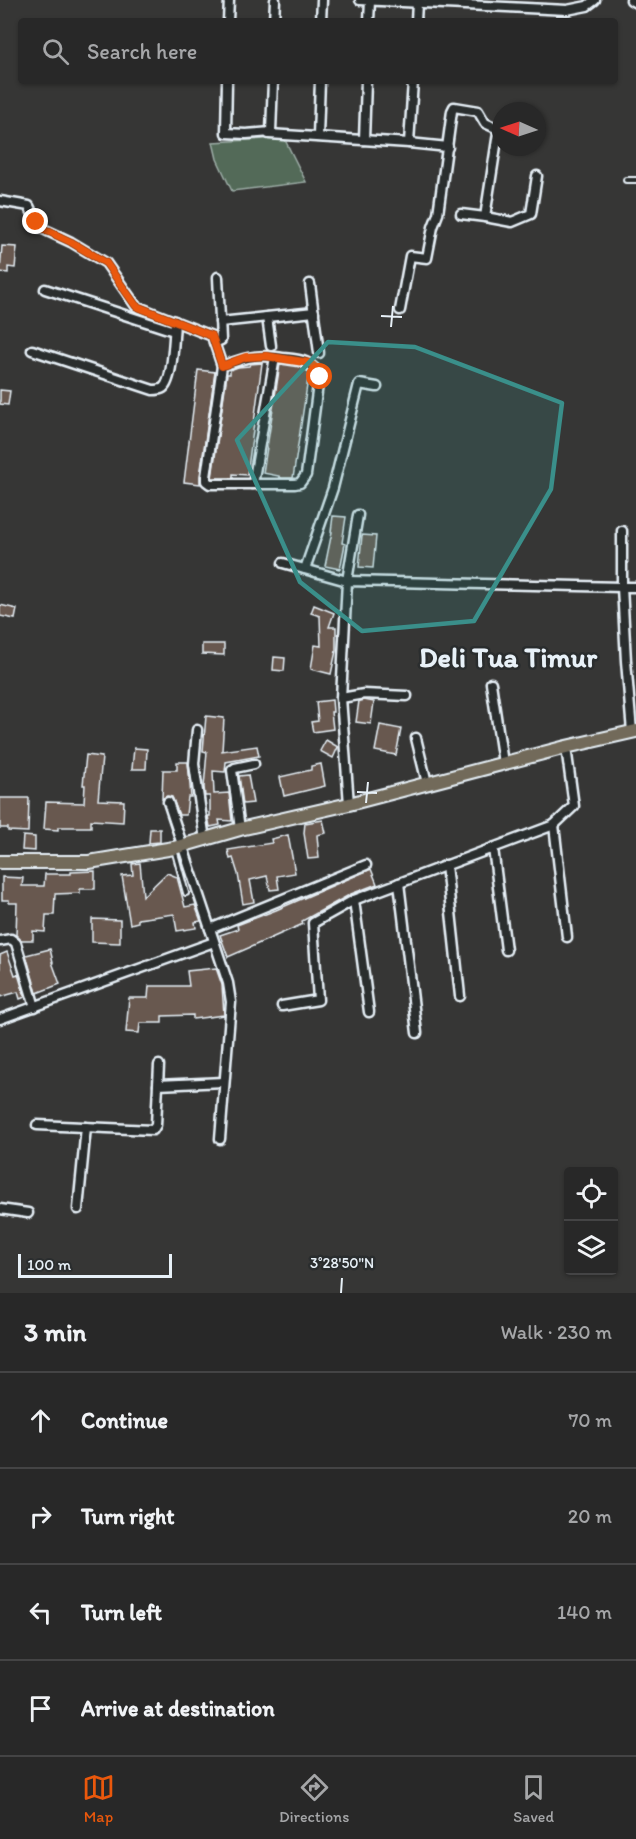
<!DOCTYPE html>
<meta charset="utf-8">
<style>
body{margin:0;font-family:Itim,sans-serif;background:#343434;color:#f1f3f6}
.controls{position:absolute;right:18px;bottom:18px;display:grid;overflow:hidden;border-radius:6px;box-shadow:0 2px 4px #0004}
.controls button{width:54px;height:54px;display:grid;place-items:center;padding:0;border:0;border-bottom:2px solid #444445;background:#282828;color:#f1f3f6;font:30px sans-serif}
.compass{position:absolute;left:492px;top:102px;width:54px;height:54px;border-radius:50%;background:#282828;box-shadow:0 2px 4px #0004;rotate:273deg}
.scale{position:absolute;left:18px;bottom:15px;width:154px;box-sizing:border-box;padding-left:6px;border:3px solid #e8f1f8;border-top:0;font-size:16px;line-height:21px;white-space:nowrap;color:#e8f1f8;-webkit-text-stroke:4px #2a2d2e;paint-order:stroke}
.stop{position:absolute;width:18px;height:18px;margin:-14px;border:4px solid #ea580c;border-radius:50%;background:#fff}
.stop.end{background:#ea580c;border-color:#fff;box-shadow:0 2px 6px #0008}
.list{margin:0;padding:0;list-style:none}
h2{display:flex;justify-content:space-between;align-items:center;height:78px;margin:0;padding:0 24px;font-size:26px}
h2 small{font-size:20px;font-weight:400;color:#a5a6a8}
.list li{display:grid;grid-template-columns:39px 1fr auto;gap:18px;align-items:center;box-sizing:border-box;height:96px;padding:0 24px;border-top:2px solid #444445}
.list b{display:block;font-size:22px;white-space:nowrap}
.list em{font-size:20px;font-style:normal;color:#a5a6a8}
.icon{flex:none;width:33px;height:33px;fill:none;stroke:currentColor;stroke-width:2;stroke-linecap:round;stroke-linejoin:round}
.map{position:relative;flex:none;width:636px;height:1293px;overflow:hidden}
.search{position:absolute;background:#282828;box-shadow:0 2px 4px #0004;left:18px;right:18px;top:18px;height:66px;display:flex;align-items:center;gap:15px;box-sizing:border-box;padding:0 21px;border-radius:6px;color:#a5a6a8;font-size:22px}
.sheet{height:462px;background:#282828}
nav{display:flex;justify-content:space-around;align-items:center;box-sizing:border-box;height:84px;border-top:2px solid #444445;background:#282828;font-size:16px;color:#a5a6a8}
nav a{display:grid;justify-items:center;gap:3px}
nav .on{color:#ea580c}
.map>svg:first-child{display:block}
</style>
<div class="map">
<svg width="636" height="1293" viewBox="0 0 636 1293">
<rect width="100%" height="100%" fill="#363635"/>
<filter id="ink" filterUnits="userSpaceOnUse"><feTurbulence type="fractalNoise" baseFrequency=".0167" numOctaves="2"/><feDisplacementMap in="SourceGraphic" scale="12" xChannelSelector="R" yChannelSelector="G"/><feConvolveMatrix kernelMatrix="1 2 1 2 8 2 1 2 1" color-interpolation-filters="sRGB"/></filter>
<g filter="url(#ink)">
<path fill="#536b58" stroke="#9eaea8" stroke-width="1.5" d="M 284,138 L 306,182 L 232,191 L 217,159 L 213,142 Z"/>
<g fill="#67584f" stroke="#e8f1f8" stroke-width="1.5">
<path d="M 2,246 L 17,247 L 15,268 L 8,267 L 8,273 L 0,272 Z"/>
<path d="M 262,363 L 247,475 L 233,474 L 233,478 L 212,478 L 227,374 L 230,374 L 230,370 L 238,367 L 249,366 L 250,364 Z"/>
<path d="M 280,364 L 300,367 L 309,372 L 293,478 L 282,478 L 279,477 L 279,476 L 263,473 Z"/>
<path d="M 198,370 L 215,372 L 200,476 L 200,484 L 184,482 Z"/>
<path d="M 0,390 L 10,391 L 8,405 L 0,404 Z"/>
<path d="M 333,516 L 346,517 L 342,543 L 345,544 L 340,569 L 325,566 L 332,532 L 331,532 Z"/>
<path d="M 362,535 L 376,536 L 373,568 L 359,567 Z"/>
<path d="M 0,605 L 17,609 L 15,619 L 0,616 Z"/>
<path d="M 314,605 L 334,613 L 329,627 L 336,627 L 336,651 L 331,674 L 311,669 L 315,645 L 321,646 L 320,616 L 311,613 Z"/>
<path d="M 202,644 L 224,644 L 224,655 L 202,654 Z"/>
<path d="M 274,657 L 285,658 L 284,671 L 273,670 Z"/>
<path d="M 332,700 L 333,712 L 331,712 L 333,729 L 313,732 L 311,722 L 318,721 L 316,702 Z"/>
<path d="M 364,700 L 374,702 L 371,724 L 356,722 L 359,701 Z"/>
<path d="M 206,716 L 224,718 L 222,751 L 257,746 L 259,756 L 226,762 L 225,772 L 213,771 L 214,794 L 229,793 L 232,821 L 219,820 L 220,825 L 210,827 L 208,816 L 210,816 L 210,796 L 205,796 L 204,787 L 207,752 L 203,751 Z"/>
<path d="M 380,725 L 401,729 L 396,755 L 375,751 Z"/>
<path d="M 326,740 L 338,747 L 333,758 L 320,751 Z"/>
<path d="M 134,748 L 147,749 L 146,769 L 132,769 Z"/>
<path d="M 86,755 L 102,757 L 98,800 L 124,801 L 123,822 L 91,820 L 91,827 L 58,827 L 58,830 L 44,829 L 46,802 L 84,803 L 85,785 L 83,785 Z"/>
<path d="M 177,762 L 188,762 L 191,797 L 188,797 L 186,815 L 179,815 L 172,797 L 167,796 L 162,799 L 163,770 L 177,770 Z"/>
<path d="M 321,764 L 325,786 L 284,796 L 280,777 L 311,770 L 311,766 Z"/>
<path d="M 248,775 L 253,803 L 243,804 L 239,776 Z"/>
<path d="M 0,798 L 29,798 L 28,832 L 8,831 L 8,828 L 0,828 Z"/>
<path d="M 323,820 L 326,833 L 317,835 L 319,858 L 308,859 L 304,833 L 305,823 Z"/>
<path d="M 150,829 L 160,829 L 160,842 L 149,843 Z"/>
<path d="M 288,835 L 295,873 L 277,876 L 279,889 L 270,890 L 267,876 L 250,880 L 254,902 L 243,904 L 238,874 L 233,858 L 230,859 L 228,850 L 272,843 L 271,839 Z"/>
<path d="M 23,836 L 35,837 L 35,851 L 22,850 Z"/>
<path d="M 140,863 L 143,896 L 167,873 L 177,877 L 185,907 L 195,905 L 201,921 L 195,922 L 196,928 L 177,931 L 174,914 L 138,919 L 138,922 L 130,924 L 122,876 L 133,875 L 132,864 Z"/>
<path d="M 371,869 L 377,884 L 351,894 L 302,921 L 303,924 L 228,957 L 220,935 L 238,929 L 237,925 L 276,910 Z"/>
<path d="M 95,871 L 95,889 L 80,889 L 80,893 L 55,894 L 54,915 L 46,915 L 45,932 L 33,931 L 33,940 L 21,940 L 16,935 L 17,903 L 9,903 L 9,900 L 2,900 L 2,877 L 23,878 L 22,886 L 44,886 L 45,874 L 71,874 L 71,872 Z"/>
<path d="M 92,919 L 120,920 L 120,943 L 92,942 Z"/>
<path d="M 50,949 L 53,962 L 52,962 L 60,984 L 37,993 L 26,955 Z"/>
<path d="M 7,952 L 15,975 L 18,974 L 25,997 L 20,999 L 18,992 L 0,997 L 0,955 Z"/>
<path d="M 216,968 L 222,985 L 224,1015 L 193,1019 L 193,1015 L 162,1016 L 162,1023 L 140,1023 L 139,1033 L 126,1032 L 129,998 L 148,998 L 149,986 L 189,986 L 187,971 Z"/>
</g>
<g fill="none" stroke-linecap="round" stroke-linejoin="round">
<g stroke="#e8f1f8" stroke-width="8">
<g id="lane">
<path d="M 626,180 L 636,180"/>
<path d="M 174,849 L 186,893"/>
</g>
</g>
<g stroke="#e8f1f8" stroke-width="13">
<g id="street">
<path d="M 360,0 L 567,10 L 587,6 L 595,0"/>
<path d="M 631,0 L 636,3"/>
<path d="M 228,21 L 229,0"/>
<path d="M 274,21 L 275,0"/>
<path d="M 321,21 L 322,0"/>
<path d="M 369,21 L 370,1"/>
<path d="M 416,21 L 417,3"/>
<path d="M 227,81 L 226,133 L 246,134 L 271,132 L 273,81"/>
<path d="M 413,81 L 409,143 L 448,147"/>
<path d="M 269,134 L 409,143"/>
<path d="M 318,136 L 320,81"/>
<path d="M 364,140 L 366,81"/>
<path d="M 0,201 L 29,206 L 39,227 L 71,242 L 106,263 L 136,306 L 212,336 L 222,366 L 206,477 L 206,481 L 210,484 L 295,484 L 300,483 L 306,475 L 319,377 C 313,357 293,360 275,357"/>
<path d="M 461,214 L 485,217"/>
<path d="M 310,284 L 319,353"/>
<path d="M 45,289 L 174,331"/>
<path d="M 400,310 L 410,256 L 427,258 L 433,227 L 438,214 L 452,111 L 454,107 L 478,111 L 485,123 L 496,128 L 498,133 L 485,217 L 512,222 L 531,214 L 537,176"/>
<path d="M 267,317 L 271,346"/>
<path d="M 220,322 L 314,312"/>
<path d="M 214,343 L 221,340 L 218,277"/>
<path d="M 32,350 L 153,390 C 156,390 160,390 163,388 C 173,381 174,335 175,321"/>
<path d="M 222,366 C 241,359 256,354 275,357 L 253,484"/>
<path d="M 283,563 L 347,581 L 358,515"/>
<path d="M 305,569 L 333,488 L 359,384 L 377,387"/>
<path d="M 491,683 L 503,763"/>
<path d="M 341,698 L 364,694 L 407,696"/>
<path d="M 197,730 L 194,764 L 205,840"/>
<path d="M 632,732 L 626,661 L 622,587 L 636,587"/>
<path d="M 416,738 L 427,783"/>
<path d="M 168,802 L 228,983 L 231,1002 L 220,1139"/>
<path d="M 349,804 L 341,698 L 347,581 L 622,587 L 622,531"/>
<path d="M 554,825 L 567,937"/>
<path d="M 240,829 L 232,770 L 235,768 L 254,764"/>
<path d="M 493,848 L 506,950"/>
<path d="M 446,865 L 460,996"/>
<path d="M 399,883 L 417,1033"/>
<path d="M 354,900 L 369,1012"/>
<path d="M 210,929 L 366,865"/>
<path d="M 0,941 L 11,939 L 16,943 L 35,1007"/>
<path d="M 282,1006 L 318,1000 L 313,923 L 354,900 L 554,825 L 574,806 L 566,747"/>
<path d="M 0,1019 L 214,942"/>
<path d="M 158,1085 L 159,1065"/>
<path d="M 37,1125 L 153,1130 L 156,1125 L 158,1085 L 224,1082"/>
<path d="M 0,1209 L 28,1213"/>
<path d="M 78,1209 L 86,1127"/>
</g>
</g>
<g stroke="#e8f1f8" stroke-width="16">
<path id="primary" d="M 0,862 L 89,862 L 174,848 L 240,829 L 349,804 L 566,747 L 636,731"/>
</g>
<use href="#lane" stroke="#2a2d2e" stroke-width="4"/>
<use href="#street" stroke="#2a2d2e" stroke-width="8"/>
<use href="#primary" stroke="#726b5a" stroke-width="12"/>
</g>
</g>
<g fill="none" stroke-linecap="round" stroke-linejoin="round" filter="url(#ink)">
<path stroke="#ea580c" stroke-width="8" d="M 36,222 L 39,227 L 71,242 L 106,263 L 136,306 L 212,336 L 222,366 L 246,357 L 266,356 L 310,363 L 317,369 L 320,377"/>
</g>
<path fill="#3a8f8a" fill-opacity="0.2" stroke="#3a8f8a" stroke-width="4.5" stroke-linejoin="round" d="M 328,342 L 415,347 L 562,403 L 551,489 L 474,621 L 362,631 L 300,582 L 237,440 Z"/>
<path fill="none" stroke="#e8f1f8" stroke-width="2" d="M 381,316 L 402,317M 391,327 L 393,306M 357,792 L 377,793M 366,803 L 368,782M 341,1293 L 342,1278"/>
<g text-anchor="middle" dominant-baseline="central" stroke-width="5" stroke-linejoin="round" paint-order="stroke">
<g font-size="28" font-weight="bold" fill="#e8f1f8" stroke="#2a2d2e">
<text x="508" y="657">Deli Tua Timur</text>
</g>
</g>
<g font-size="15" text-anchor="middle" fill="#e8f1f8" stroke="#2a2d2e" stroke-width="5" stroke-linejoin="round" paint-order="stroke">
<text x="342" y="1268">3°28'50"N</text>
</g>
</svg>
<div class="controls">
<button><svg class="icon" aria-label="locate" viewBox="0 0 24 24"><circle cx="12" cy="12" r="6"/><path d="M12 2v4M12 18v4M2 12h4M18 12h4"/></svg></button>
<button><svg class="icon" aria-label="layers" viewBox="0 0 24 24"><path d="M12 4l9 5-9 5-9-5zM3 14l9 5 9-5"/></svg></button>
</div>
<svg class="compass" viewBox="-18 -18 36 36"><path d="M0-13l5 13h-10z" fill="#e53935"/><path d="M0 13l5-13h-10z" fill="#a5a6a8"/></svg>
<div class="scale">100 m</div>
<div class="stop" style="left:320px;top:377px"></div>
<div class="stop end" style="left:36px;top:222px"></div>
<div class="search"><svg class="icon" aria-label="search" viewBox="0 0 24 24"><circle cx="10" cy="10" r="6"/><path d="M15 15l6 6"/></svg>Search here</div>
</div>
<section class="sheet">
<h2>3 min<small>Walk · 230 m</small></h2>
<ul class="list">
<li><svg class="icon" aria-label="ahead" viewBox="0 0 24 24"><path d="M12 20V5M6 11l6-6 6 6"/></svg><div><b>Continue</b></div><em>70 m</em></li>
<li><svg class="icon" aria-label="right" viewBox="0 0 24 24"><path d="M7 20v-9h11M14 6l5 5-5 5"/></svg><div><b>Turn right</b></div><em>20 m</em></li>
<li><svg class="icon" aria-label="left" viewBox="0 0 24 24"><path d="M17 20v-9H6M10 6l-5 5 5 5"/></svg><div><b>Turn left</b></div><em>140 m</em></li>
<li><svg class="icon" aria-label="arrive" viewBox="0 0 24 24"><path d="M6 21V4h12l-3 4 3 4H6"/></svg><div><b>Arrive at destination</b></div></li>
</ul>
</section>
<nav>
<a class="on"><svg class="icon" aria-label="map" viewBox="0 0 24 24"><path d="M3 6l6-2 6 2 6-2v14l-6 2-6-2-6 2zM9 4v14M15 6v14"/></svg>Map</a>
<a><svg class="icon" aria-label="directions" viewBox="0 0 24 24"><path d="M12 3l9 9-9 9-9-9zM9 14v-3h6M13 9l2 2-2 2"/></svg>Directions</a>
<a><svg class="icon" aria-label="saved" viewBox="0 0 24 24"><path d="M7 4h10v16l-5-4-5 4z"/></svg>Saved</a>
</nav>
